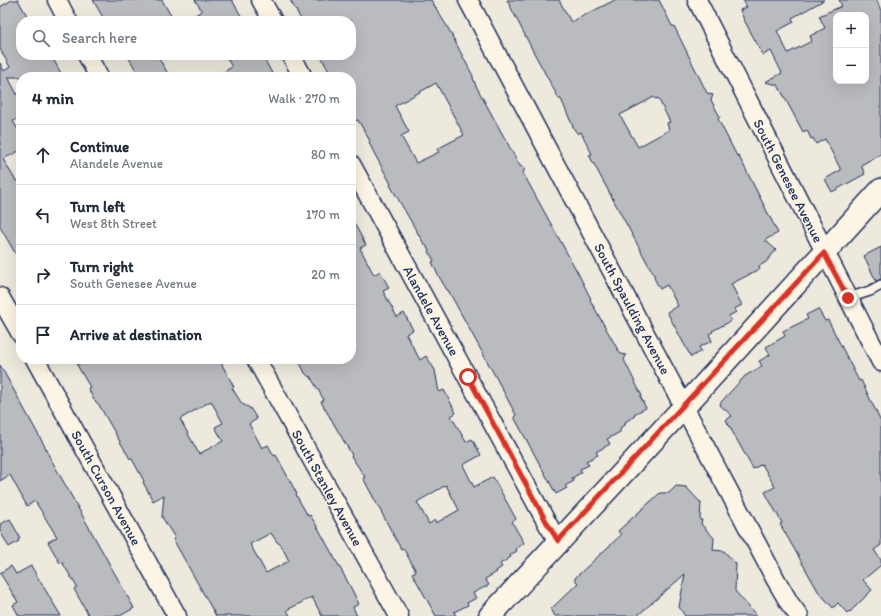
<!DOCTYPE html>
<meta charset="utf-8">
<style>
body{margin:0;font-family:Itim,sans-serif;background:#f6f6f7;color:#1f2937}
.controls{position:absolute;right:12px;top:12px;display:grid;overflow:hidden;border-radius:8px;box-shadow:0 4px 16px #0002}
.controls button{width:36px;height:36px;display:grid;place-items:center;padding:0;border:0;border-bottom:1px solid #e0e1e3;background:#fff;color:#1f2937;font:20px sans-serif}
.stop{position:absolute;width:12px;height:12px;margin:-9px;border:3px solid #d93025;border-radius:50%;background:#fff}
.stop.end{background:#d93025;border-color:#fff;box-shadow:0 1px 4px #0008}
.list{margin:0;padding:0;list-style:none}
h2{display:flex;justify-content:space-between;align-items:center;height:52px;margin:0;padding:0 16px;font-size:17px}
h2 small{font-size:13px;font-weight:400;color:#747a83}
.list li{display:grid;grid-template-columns:26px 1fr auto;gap:12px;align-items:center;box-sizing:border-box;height:60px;padding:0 16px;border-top:1px solid #e0e1e3}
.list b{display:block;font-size:15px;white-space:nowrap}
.list p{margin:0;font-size:13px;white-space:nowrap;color:#747a83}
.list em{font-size:13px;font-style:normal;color:#747a83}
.icon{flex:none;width:22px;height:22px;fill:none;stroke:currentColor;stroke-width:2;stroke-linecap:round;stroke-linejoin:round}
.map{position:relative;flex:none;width:881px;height:616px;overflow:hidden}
.search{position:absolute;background:#fff;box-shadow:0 4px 16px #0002;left:16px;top:16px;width:340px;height:44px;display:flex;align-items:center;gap:10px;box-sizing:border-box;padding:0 14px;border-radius:16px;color:#747a83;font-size:15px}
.panel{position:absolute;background:#fff;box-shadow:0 4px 16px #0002;left:16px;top:72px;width:340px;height:292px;border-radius:16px}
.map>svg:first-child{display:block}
</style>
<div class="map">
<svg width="881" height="616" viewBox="0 0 881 616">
<rect width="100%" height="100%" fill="#eee9dd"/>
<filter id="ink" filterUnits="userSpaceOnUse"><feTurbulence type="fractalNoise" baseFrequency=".025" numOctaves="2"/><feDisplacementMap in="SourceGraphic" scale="8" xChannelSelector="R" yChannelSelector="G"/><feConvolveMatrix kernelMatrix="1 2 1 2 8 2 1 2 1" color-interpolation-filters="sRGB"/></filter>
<g filter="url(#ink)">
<g fill="#babbbe" stroke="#1b2f5e" fill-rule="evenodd">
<path d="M 12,0 L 18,0 L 30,21 L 21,21 L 21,55 L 51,55 L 63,77 L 8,77 L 21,102 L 21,117 L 13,121 L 21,135 L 21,150 L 3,159 L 16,181 L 21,179 L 21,263 L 0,227 L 0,63 L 4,71 L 10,67 L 0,49 L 0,7 Z"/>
<path d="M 93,0 L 162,0 L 174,21 L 105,21 Z"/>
<path d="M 195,0 L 232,0 L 244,21 L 184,21 L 202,11 Z"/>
<path d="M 290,0 L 431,0 L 448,28 L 473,76 L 473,78 L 476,86 L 520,166 L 525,168 L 523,173 L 579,275 L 591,299 L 590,300 L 618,350 L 621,354 L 626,355 L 624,360 L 642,396 L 640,396 L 646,408 L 634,414 L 635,416 L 625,422 L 626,424 L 621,427 L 620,432 L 607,439 L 610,444 L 596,452 L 598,455 L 586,461 L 589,465 L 580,469 L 582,472 L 572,478 L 574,481 L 565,486 L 567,488 L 556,494 L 514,417 L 516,415 L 493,372 L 448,290 L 447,290 L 438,275 L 432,262 L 434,261 L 426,245 L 424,244 L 390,185 L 391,184 L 373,151 L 369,142 L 370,141 L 358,120 L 355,121 L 351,114 L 351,77 L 332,77 L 320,55 L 351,55 L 351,21 L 302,21 ZM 436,83 L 464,135 L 437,149 L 439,152 L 416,163 L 401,136 L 409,132 L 395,106 Z"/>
<path d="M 507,0 L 559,0 L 571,22 L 615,0 L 659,0 L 672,26 L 674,26 L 707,93 L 713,95 L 711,100 L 720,117 L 718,119 L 737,156 L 738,155 L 743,164 L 778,233 L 765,240 L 776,250 L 766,262 L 759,266 L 760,269 L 731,284 L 742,305 L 734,309 L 736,312 L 729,316 L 731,321 L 712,331 L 713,332 L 709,334 L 712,341 L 699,347 L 701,351 L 691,357 L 667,312 L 678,306 L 667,285 L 660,289 L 654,278 L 655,277 L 589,155 L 592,154 L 581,132 L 578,134 L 574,129 L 561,99 L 559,99 L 533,51 ZM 654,97 L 655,99 L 658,98 L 670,122 L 667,123 L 669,130 L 638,147 L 620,115 Z"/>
<path d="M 743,0 L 824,0 L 792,18 L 794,22 L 777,31 L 788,53 L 812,41 L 810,36 L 825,28 L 819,16 L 842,6 L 839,0 L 877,0 L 881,11 L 881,154 L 861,165 L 865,174 L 832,192 L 825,179 L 841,170 L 825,139 L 816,144 L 813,138 L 811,139 L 807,130 L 803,132 L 778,85 L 765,82 L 782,73 L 771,51 L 763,55 L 743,18 L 743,17 L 740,10 L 747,7 ZM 836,15 L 866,15 L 866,81 L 836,81 Z"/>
<path d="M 127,55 L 157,55 L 170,77 L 140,77 Z"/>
<path d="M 225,55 L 262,55 L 274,77 L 215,77 L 232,67 Z"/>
<path d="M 351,218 L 366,245 L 360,248 L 374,275 L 380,271 L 387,284 L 389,288 L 383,291 L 397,317 L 404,313 L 413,330 L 406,334 L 420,360 L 426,356 L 435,370 L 439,392 L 444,390 L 456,413 L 451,416 L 466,442 L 472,439 L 481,455 L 463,465 L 474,487 L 493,477 L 516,519 L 512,522 L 524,543 L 516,549 L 517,551 L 510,555 L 511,557 L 500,564 L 502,567 L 496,571 L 497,572 L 485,579 L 489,585 L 473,593 L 476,598 L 467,603 L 468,605 L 454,612 L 456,616 L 436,616 L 412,573 L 416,571 L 403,548 L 401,549 L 363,478 L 365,477 L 351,456 L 352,455 L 321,402 L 324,400 L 310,376 L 309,377 L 305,373 L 298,359 L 351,359 ZM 446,485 L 459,510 L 436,523 L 435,520 L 429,524 L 417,502 Z"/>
<path d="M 881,247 L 881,279 L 876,281 L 864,256 Z"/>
<path d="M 818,309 L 825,321 L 828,320 L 859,381 L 861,380 L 881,422 L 881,545 L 874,550 L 881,560 L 881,565 L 863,580 L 872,590 L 850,612 L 849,611 L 847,613 L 838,603 L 833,608 L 818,591 L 780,524 L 782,523 L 766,494 L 765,492 L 775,487 L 762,464 L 753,469 L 726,420 L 732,416 L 720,405 L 721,402 L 745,376 L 762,366 L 759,361 L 770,355 L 766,347 L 785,336 L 783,331 L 808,319 L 806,315 Z"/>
<path d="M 88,359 L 219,359 L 234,387 L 232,388 L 242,404 L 250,408 L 257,419 L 249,424 L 262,448 L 268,445 L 274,456 L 276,455 L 297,494 L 296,495 L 308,516 L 310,515 L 318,528 L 350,586 L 359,604 L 353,607 L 357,616 L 322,616 L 312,597 L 287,610 L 290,616 L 216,616 L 173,539 L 175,538 L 162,517 L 164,495 L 153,501 L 143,482 L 144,481 L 132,459 L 130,459 L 99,405 L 94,400 L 88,388 L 90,387 L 77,365 ZM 211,401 L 223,423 L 215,427 L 223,441 L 199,454 L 180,419 ZM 271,533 L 277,542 L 281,545 L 289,561 L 266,573 L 250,544 Z"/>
<path d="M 0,365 L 49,454 L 48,454 L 134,608 L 120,616 L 89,616 L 74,589 L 77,587 L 62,562 L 60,563 L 48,542 L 57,537 L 35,501 L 27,506 L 10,475 L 0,481 Z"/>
<path d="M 676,486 L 686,487 L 701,503 L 700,520 L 702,520 L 701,524 L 714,538 L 713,550 L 724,551 L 736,564 L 735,591 L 757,616 L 685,616 L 679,607 L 685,574 L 637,616 L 555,616 L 551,609 L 578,583 L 575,580 L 575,578 L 621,535 L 618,531 L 660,493 L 669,493 Z"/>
<path d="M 10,519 L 20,538 L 18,539 L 19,541 L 9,547 L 0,531 L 0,524 Z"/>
<path d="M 11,566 L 16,574 L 31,566 L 61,616 L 19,616 L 13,605 L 18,602 L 0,573 Z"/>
</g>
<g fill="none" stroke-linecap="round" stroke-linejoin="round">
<g stroke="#1b2f5e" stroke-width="12">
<path id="service" d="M 848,298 L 870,291 L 881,285"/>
</g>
<g stroke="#1b2f5e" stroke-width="21">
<g id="minor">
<path d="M 57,0 L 68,21"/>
<path d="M 261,0 L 273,21"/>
<path d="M 468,0 L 776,580 L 790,604 L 799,616"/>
<path d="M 697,0 L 881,362"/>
<path d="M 87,55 L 99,77"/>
<path d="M 291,55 L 303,77"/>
<path d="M 351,164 L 547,523 L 558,541"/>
<path d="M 0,297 L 21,334"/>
<path d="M 35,359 L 177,616"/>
<path d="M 256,359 L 399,616"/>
</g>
</g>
<g stroke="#1b2f5e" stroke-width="25">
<path id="tertiary" d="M 490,616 L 684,407 L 881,190"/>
</g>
<use href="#service" stroke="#fcf5e5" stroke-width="9"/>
<use href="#minor" stroke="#fcf5e5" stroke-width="18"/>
<use href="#tertiary" stroke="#fcf5e5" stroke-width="22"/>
</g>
</g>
<g fill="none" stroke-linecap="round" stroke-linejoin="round" filter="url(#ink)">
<path stroke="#d93025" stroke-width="5" d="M 468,377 L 547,523 L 558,541 L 824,253 L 848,298"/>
</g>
<g text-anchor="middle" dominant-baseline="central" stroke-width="3" stroke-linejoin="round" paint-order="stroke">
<g font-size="14" fill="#1b2f5e" stroke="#fcf5e5">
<text transform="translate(788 181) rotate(63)">South Genesee Avenue</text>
<text transform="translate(632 309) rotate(62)">South Spaulding Avenue</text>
<text transform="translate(431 311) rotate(61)">Alandele Avenue</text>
<text transform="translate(106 488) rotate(61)">South Curson Avenue</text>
<text transform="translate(327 488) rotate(61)">South Stanley Avenue</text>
</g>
</g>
</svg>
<div class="controls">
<button>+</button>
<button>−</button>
</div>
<div class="stop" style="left:468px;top:377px"></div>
<div class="stop end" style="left:848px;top:298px"></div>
<div class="search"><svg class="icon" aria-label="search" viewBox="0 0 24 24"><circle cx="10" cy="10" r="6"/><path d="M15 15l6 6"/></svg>Search here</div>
<section class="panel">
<h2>4 min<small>Walk · 270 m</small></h2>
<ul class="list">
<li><svg class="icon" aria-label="ahead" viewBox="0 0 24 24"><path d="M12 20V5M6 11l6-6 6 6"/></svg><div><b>Continue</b><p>Alandele Avenue</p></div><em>80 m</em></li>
<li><svg class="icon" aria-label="left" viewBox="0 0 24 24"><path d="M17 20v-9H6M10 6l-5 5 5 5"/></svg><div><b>Turn left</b><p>West 8th Street</p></div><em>170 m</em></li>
<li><svg class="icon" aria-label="right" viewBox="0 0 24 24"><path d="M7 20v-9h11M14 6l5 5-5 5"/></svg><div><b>Turn right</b><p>South Genesee Avenue</p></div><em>20 m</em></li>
<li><svg class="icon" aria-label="arrive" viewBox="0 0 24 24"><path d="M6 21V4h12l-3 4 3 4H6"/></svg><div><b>Arrive at destination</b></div></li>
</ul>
</section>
</div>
